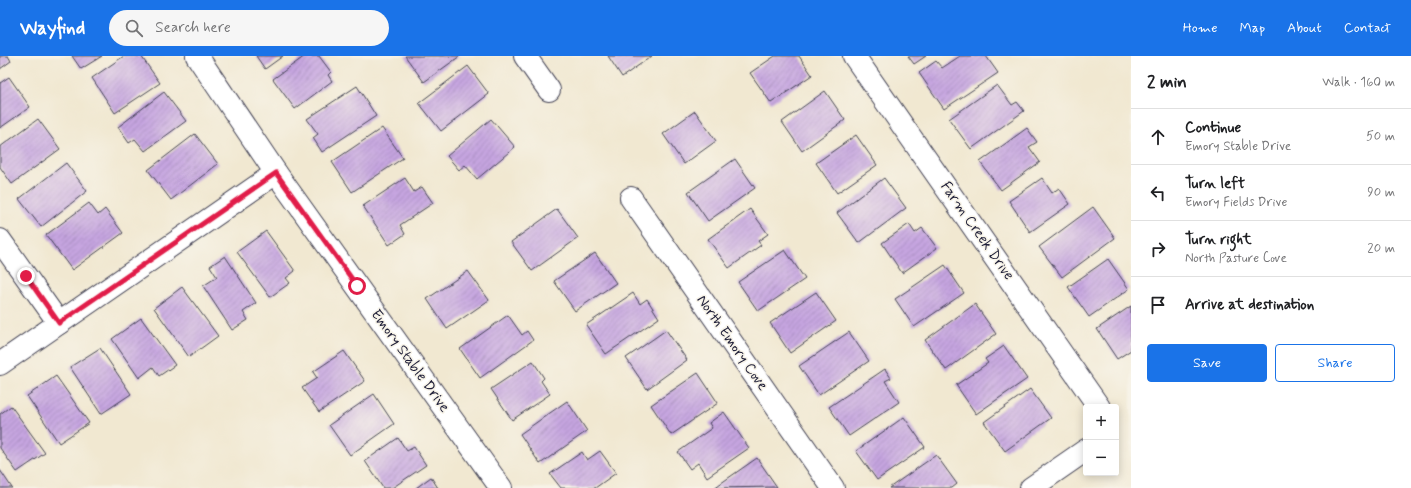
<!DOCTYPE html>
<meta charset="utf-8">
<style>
body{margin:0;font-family:Mynerve,sans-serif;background:#f6f6f6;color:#202124}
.controls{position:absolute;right:12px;bottom:12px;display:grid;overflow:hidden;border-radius:4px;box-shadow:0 2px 10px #0003}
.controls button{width:36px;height:36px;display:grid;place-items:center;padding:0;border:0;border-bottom:1px solid #e0e0e0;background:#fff;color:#202124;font:20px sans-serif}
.stop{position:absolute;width:12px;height:12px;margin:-9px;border:3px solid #e11d48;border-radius:50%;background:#fff}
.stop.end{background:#e11d48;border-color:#fff;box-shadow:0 1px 4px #0008}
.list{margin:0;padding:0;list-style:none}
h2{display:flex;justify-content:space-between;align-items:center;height:52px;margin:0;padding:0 16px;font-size:17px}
h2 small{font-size:13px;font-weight:400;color:#757577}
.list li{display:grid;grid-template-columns:26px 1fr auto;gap:12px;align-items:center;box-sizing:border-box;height:56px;padding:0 16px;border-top:1px solid #e0e0e0}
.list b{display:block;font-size:15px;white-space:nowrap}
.list p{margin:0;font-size:13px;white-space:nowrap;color:#757577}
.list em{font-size:13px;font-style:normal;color:#757577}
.actions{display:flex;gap:8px;padding:12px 16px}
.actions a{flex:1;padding:9px 0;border:1px solid #1a73e8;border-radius:4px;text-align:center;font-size:14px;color:#1a73e8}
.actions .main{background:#1a73e8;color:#fff}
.icon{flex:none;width:22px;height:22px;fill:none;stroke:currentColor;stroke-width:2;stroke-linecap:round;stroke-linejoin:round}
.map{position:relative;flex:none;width:1131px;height:432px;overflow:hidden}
header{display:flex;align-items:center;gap:24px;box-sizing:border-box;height:56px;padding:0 20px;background:#1a73e8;color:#fff}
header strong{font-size:19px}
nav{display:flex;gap:22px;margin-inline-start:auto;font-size:14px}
.search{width:280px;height:36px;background:#f6f6f6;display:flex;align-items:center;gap:10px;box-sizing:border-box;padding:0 14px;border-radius:22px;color:#757577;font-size:15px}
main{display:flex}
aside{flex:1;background:#fff}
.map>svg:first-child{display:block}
</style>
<header>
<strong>Wayfind</strong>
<div class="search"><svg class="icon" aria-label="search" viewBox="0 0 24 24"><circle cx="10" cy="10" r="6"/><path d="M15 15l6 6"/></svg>Search here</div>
<nav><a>Home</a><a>Map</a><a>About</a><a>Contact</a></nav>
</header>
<main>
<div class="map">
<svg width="1131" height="432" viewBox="0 0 1131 432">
<defs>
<pattern id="building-hatch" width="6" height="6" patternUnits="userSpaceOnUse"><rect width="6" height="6" fill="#c6a5e0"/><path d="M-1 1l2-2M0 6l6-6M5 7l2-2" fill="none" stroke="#a086b7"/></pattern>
</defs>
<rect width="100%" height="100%" fill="#f7f3e8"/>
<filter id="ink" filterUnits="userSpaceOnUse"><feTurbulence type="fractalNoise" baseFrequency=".025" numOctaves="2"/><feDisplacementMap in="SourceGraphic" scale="8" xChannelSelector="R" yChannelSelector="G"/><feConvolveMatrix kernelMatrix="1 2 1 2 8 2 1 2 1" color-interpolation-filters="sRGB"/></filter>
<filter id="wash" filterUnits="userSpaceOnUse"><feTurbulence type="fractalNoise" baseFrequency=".012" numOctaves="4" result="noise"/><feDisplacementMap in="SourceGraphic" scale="16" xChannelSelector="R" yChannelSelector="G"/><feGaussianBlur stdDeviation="0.9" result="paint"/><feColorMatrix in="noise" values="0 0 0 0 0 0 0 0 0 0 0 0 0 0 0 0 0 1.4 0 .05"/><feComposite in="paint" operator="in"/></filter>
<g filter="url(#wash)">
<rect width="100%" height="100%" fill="#f1e8d1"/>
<g id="blocks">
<g fill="url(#building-hatch)">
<path d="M 0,0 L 8,0 L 11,5 L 0,13 Z"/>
<path d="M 72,0 L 102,0 L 81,13 Z"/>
<path d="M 124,0 L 141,0 L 160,27 L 115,57 L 92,22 Z"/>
<path d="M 256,0 L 283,0 L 265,13 Z"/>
<path d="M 305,0 L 319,0 L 331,16 L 328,19 L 332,25 L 295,53 L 273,23 Z"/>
<path d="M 405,0 L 460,0 L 424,26 Z"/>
<path d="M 608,0 L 652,0 L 622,21 Z"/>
<path d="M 775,0 L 799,0 L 812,19 L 771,47 L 750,17 Z"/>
<path d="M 908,0 L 926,0 L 914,8 Z"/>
<path d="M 960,0 L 986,0 L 998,17 L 944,53 L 919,17 L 936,5 L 942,12 Z"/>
<path d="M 468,10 L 489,38 L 441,75 L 419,47 Z"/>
<path d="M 9,21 L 30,51 L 0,72 L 0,27 Z"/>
<path d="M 997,29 L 1012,49 L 1017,46 L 1024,55 L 971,93 L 949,63 Z"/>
<path d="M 357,30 L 376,60 L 322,96 L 313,82 L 318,78 L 307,63 Z"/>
<path d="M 825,35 L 845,64 L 802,95 L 782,66 Z"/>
<path d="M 164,36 L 186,65 L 145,95 L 135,83 L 129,87 L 118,71 Z"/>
<path d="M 695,55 L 716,85 L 684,108 L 663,78 Z"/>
<path d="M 38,63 L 60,93 L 12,128 L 0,111 L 0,91 Z"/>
<path d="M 491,63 L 515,91 L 477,123 L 465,109 L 459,114 L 447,100 Z"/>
<path d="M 382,72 L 403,102 L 352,136 L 332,106 Z"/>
<path d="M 1027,72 L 1037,86 L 1029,91 L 1040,106 L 1001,134 L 980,106 Z"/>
<path d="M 195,78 L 218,108 L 171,144 L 148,114 Z"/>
<path d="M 856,79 L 877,109 L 837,137 L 816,107 Z"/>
<path d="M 735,103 L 755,132 L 708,165 L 688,136 Z"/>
<path d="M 66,107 L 87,135 L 41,171 L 19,143 Z"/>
<path d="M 405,122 L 414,136 L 422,131 L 433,147 L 400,169 L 405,178 L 389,189 L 363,150 Z"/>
<path d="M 884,122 L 906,152 L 859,187 L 837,157 Z"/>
<path d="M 1042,122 L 1052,137 L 1059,132 L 1070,148 L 1030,176 L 1009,145 Z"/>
<path d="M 89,147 L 98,159 L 105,153 L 123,177 L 72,214 L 46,179 Z"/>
<path d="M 1093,151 L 1115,182 L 1062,221 L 1039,191 Z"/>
<path d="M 557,153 L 578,182 L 532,215 L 511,186 Z"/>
<path d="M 750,153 L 768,178 L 758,185 L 761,189 L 729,212 L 708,183 Z"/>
<path d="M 909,168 L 915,177 L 922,172 L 937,192 L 902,217 L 882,187 Z"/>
<path d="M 266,175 L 295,215 L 286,222 L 290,227 L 270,241 L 237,196 Z"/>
<path d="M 785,194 L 805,223 L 758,255 L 738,226 Z"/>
<path d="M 595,197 L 616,227 L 575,255 L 554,225 Z"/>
<path d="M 225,200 L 256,247 L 243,256 L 248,264 L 232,274 L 203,230 L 217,221 L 210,210 Z"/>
<path d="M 1108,203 L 1129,233 L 1089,261 L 1068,231 Z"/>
<path d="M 945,209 L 964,237 L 914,271 L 895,243 Z"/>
<path d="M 468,215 L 489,244 L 447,273 L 427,243 Z"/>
<path d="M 182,231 L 218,280 L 189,301 L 154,252 Z"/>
<path d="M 816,236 L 836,265 L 790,297 L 770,267 Z"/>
<path d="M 633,237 L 640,248 L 647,243 L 659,262 L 606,298 L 586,269 Z"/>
<path d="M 975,248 L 996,278 L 946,314 L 925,284 Z"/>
<path d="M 1131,250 L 1131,294 L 1117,303 L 1097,273 Z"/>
<path d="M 508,259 L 522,279 L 527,275 L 533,284 L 480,322 L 460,293 Z"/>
<path d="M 141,262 L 175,309 L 159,320 L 153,311 L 139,322 L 112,283 Z"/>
<path d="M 666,274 L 687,304 L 647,333 L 626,302 Z"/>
<path d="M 849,276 L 869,305 L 819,339 L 799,310 Z"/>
<path d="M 1004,290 L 1027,323 L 976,358 L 956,329 L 988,307 L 985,303 Z"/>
<path d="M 100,292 L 131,338 L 101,358 L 70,311 Z"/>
<path d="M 344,295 L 365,325 L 319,356 L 302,332 L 317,322 L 313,316 Z"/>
<path d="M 533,305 L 544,322 L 541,325 L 550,338 L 512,364 L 491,333 Z"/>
<path d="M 885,313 L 891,322 L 885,325 L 899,346 L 849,380 L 829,351 Z"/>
<path d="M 698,317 L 718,347 L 671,379 L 651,349 Z"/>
<path d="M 56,320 L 89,367 L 59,387 L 27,340 Z"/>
<path d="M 1030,333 L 1051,362 L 1005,395 L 984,366 Z"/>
<path d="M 374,338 L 394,368 L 350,399 L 329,369 Z"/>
<path d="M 567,345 L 587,375 L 540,408 L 520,378 Z"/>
<path d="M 11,350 L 45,397 L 17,416 L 0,392 L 0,358 Z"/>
<path d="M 724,356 L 749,392 L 707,421 L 698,407 L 690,413 L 678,396 L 712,372 L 709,367 Z"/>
<path d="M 904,361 L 925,391 L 877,424 L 856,395 Z"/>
<path d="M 398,382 L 407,395 L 414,391 L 426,409 L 392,432 L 383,432 L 365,405 Z"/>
<path d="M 600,395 L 616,417 L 595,432 L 561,432 L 550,418 L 582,396 L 587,404 Z"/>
<path d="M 936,399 L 957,428 L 952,432 L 889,432 Z"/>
<path d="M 757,402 L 777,431 L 714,432 Z"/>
<path d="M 0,414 L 12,432 L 0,432 Z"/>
<path d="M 431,421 L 438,432 L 416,432 Z"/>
</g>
</g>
</g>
<g filter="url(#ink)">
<use href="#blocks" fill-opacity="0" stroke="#414052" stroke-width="1"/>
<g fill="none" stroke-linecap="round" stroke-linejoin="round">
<g stroke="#414052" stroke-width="24">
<g id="minor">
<path d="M 197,0 L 276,117 L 501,432"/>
<path d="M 525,0 L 549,34"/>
<path d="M 854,0 L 1099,351"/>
<path d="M 631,142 L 833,432"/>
<path d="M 0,184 L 59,267"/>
<path d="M 0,308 L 276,117"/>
<path d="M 1031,432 L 1086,394"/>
</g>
</g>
<use href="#minor" stroke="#fff" stroke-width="22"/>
</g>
</g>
<g fill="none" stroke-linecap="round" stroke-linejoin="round" filter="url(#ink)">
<path stroke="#e11d48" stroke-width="5" d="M 26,220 L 59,267 L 276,117 L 357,230"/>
</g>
<g text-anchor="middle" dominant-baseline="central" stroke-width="3" stroke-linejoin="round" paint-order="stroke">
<g font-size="15" fill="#22223b" stroke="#f7f3e8">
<text transform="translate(977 175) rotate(55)">Farm Creek Drive</text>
<text transform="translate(732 287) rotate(55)">North Emory Cove</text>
<text transform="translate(410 305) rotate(54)">Emory Stable Drive</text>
</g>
</g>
</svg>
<div class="controls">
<button>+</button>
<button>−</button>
</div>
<div class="stop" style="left:357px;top:230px"></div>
<div class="stop end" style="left:26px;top:220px"></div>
</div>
<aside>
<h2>2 min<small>Walk · 160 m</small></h2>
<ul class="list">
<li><svg class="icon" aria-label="ahead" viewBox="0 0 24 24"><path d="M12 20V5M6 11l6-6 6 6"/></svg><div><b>Continue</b><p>Emory Stable Drive</p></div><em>50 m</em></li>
<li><svg class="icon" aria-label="left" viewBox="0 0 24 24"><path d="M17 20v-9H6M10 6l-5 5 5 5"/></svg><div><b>Turn left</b><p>Emory Fields Drive</p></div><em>90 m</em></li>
<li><svg class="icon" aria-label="right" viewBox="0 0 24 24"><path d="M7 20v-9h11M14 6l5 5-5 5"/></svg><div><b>Turn right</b><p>North Pasture Cove</p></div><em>20 m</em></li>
<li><svg class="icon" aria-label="arrive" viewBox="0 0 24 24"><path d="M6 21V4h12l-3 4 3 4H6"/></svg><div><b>Arrive at destination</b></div></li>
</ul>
<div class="actions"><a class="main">Save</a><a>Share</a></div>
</aside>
</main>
